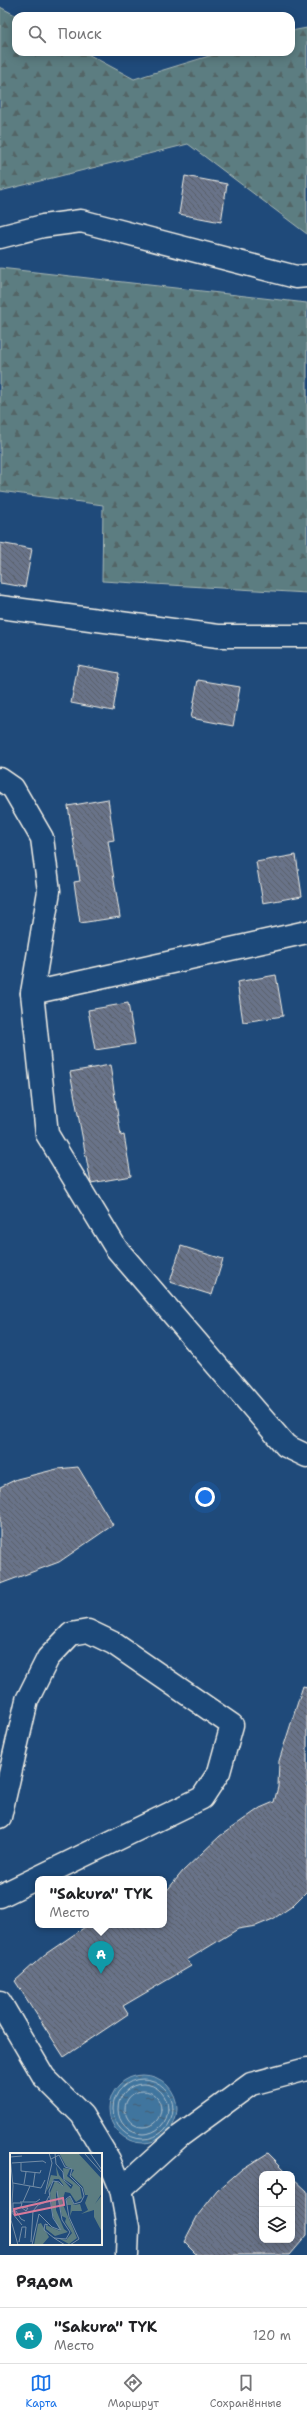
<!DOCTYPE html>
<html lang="ru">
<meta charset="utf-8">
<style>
body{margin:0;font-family:"Shantell Sans",sans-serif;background:#f2f2f2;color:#202124}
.controls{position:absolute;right:12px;bottom:12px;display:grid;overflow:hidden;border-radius:8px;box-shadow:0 2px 10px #0003}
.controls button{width:36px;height:36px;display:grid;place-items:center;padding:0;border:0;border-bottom:1px solid #e0e0e0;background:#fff;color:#202124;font:20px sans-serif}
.you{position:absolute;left:205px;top:1497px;width:14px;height:14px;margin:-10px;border:3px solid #fff;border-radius:50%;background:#1a73e8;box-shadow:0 0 0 6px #1a73e833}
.badge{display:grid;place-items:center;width:26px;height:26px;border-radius:50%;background:#1a73e8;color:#fff;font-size:13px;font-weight:700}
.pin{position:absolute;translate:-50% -33px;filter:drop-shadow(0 1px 2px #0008)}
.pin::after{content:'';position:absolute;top:21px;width:14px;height:12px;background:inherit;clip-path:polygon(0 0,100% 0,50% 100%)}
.popup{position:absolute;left:35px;top:1876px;width:132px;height:52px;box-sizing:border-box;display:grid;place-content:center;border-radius:8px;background:#fff;filter:drop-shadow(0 1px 3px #0005);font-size:13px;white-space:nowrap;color:#757577}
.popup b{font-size:15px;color:#202124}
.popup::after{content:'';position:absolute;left:50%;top:100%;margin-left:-8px;border:8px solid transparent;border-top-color:#fff}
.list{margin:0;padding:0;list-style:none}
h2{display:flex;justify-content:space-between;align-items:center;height:52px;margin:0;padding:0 16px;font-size:17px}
h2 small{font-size:13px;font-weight:400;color:#757577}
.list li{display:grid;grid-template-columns:26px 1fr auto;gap:12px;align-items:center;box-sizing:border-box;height:56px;padding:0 16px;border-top:1px solid #e0e0e0}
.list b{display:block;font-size:15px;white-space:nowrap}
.list p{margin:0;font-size:13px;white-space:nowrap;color:#757577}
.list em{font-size:13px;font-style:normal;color:#757577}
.icon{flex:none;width:22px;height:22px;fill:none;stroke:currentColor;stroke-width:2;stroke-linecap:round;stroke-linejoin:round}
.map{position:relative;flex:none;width:307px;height:2255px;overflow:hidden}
.search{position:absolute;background:#fff;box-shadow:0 2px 10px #0003;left:12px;right:12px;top:12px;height:44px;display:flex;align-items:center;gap:10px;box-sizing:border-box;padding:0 14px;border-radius:12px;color:#757577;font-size:15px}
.sheet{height:108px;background:#fff}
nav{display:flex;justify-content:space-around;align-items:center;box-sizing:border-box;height:56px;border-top:1px solid #e0e0e0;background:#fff;font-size:11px;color:#757577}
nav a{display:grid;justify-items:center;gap:2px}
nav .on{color:#1a73e8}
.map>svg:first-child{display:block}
</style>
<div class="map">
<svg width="307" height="2255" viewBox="0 0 307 2255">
<defs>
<pattern id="forest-firs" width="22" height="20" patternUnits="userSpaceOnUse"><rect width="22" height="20" fill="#5c7d81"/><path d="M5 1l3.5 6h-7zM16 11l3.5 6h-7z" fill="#536566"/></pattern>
<pattern id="water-ripples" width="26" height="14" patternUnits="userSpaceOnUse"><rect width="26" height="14" fill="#41749e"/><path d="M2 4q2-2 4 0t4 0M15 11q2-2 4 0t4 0" fill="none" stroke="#455e72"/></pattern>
<pattern id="building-back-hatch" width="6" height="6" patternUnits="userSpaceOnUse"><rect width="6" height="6" fill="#697389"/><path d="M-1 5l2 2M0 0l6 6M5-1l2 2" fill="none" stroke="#595e68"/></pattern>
</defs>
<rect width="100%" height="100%" fill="#1f4a7a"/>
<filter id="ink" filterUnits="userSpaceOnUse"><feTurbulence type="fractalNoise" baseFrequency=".025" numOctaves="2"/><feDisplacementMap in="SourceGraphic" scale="8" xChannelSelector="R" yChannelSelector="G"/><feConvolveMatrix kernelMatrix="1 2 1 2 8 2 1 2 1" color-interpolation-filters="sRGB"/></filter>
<g filter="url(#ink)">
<g fill="url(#forest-firs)" stroke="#a8b7b4">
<path d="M 0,7 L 17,16 L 16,52 L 84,52 L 134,79 L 222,52 L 291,52 L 291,31 L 307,28 L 307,234 L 188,144 L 0,191 Z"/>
<path d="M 0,268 L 307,303 L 307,593 L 102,581 L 103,505 L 0,491 Z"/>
</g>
<circle fill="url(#water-ripples)" stroke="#89a6bc" cx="143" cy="2109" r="34"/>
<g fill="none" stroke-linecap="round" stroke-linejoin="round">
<g stroke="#acbfca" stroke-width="1">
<circle cx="143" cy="2109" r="30"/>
<circle cx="143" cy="2109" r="25"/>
<circle cx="143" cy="2109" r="18"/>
</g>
</g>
<g fill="url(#building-back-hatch)" stroke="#f4f1e8">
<path d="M 185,176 L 227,184 L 221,222 L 179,214 Z"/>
<path d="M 0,543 L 32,549 L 25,587 L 0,583 Z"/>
<path d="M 78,665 L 119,673 L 113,711 L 71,703 Z"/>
<path d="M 198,680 L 240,687 L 233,726 L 191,718 Z"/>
<path d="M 108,799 L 114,840 L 108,841 L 120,917 L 80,923 L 74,882 L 80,881 L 68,806 Z"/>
<path d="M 296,855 L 302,896 L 263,903 L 256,862 Z"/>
<path d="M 276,975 L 283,1016 L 243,1022 L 237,982 Z"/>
<path d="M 128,1003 L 135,1044 L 95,1050 L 88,1010 Z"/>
<path d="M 110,1065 L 121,1136 L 124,1135 L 131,1176 L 91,1183 L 70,1072 Z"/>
<path d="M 181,1246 L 223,1259 L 212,1295 L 170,1282 Z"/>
<path d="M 78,1467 L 113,1525 L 59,1562 L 0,1584 L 0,1487 L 17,1479 L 57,1469 Z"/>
<path d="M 303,1686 L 307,1687 L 307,1891 L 291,1907 L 273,1919 L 256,1926 L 238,1929 L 187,1960 L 191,1966 L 123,2006 L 128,2014 L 64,2057 L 15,1981 L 44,1955 L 88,1925 L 164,1925 L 164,1894 L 183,1871 L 220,1836 L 260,1808 L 274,1802 L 278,1787 L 279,1761 Z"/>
<path d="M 268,2153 L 289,2174 L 262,2174 L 262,2240 L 292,2240 L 292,2177 L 307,2191 L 307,2235 L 290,2255 L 197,2255 L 184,2242 L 198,2215 L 217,2191 L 242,2169 Z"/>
</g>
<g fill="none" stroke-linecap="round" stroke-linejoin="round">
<g stroke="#f4f1e8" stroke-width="25">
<g id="minor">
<path d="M 0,237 L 43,226 L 81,221 L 296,277 L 307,276"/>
<path d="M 0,607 L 218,636 L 307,636"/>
<path d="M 0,779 L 13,788 L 42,838 L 49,891 L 32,993 L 47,1134 L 116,1248 L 286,1446 L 307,1456"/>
<path d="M 32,993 L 307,932"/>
<path d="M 0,1817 L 27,1700 L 48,1658 L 71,1634 L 88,1631 L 113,1643 L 232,1725 L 219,1772 L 202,1798 L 0,1896"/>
<path d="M 0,2002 L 44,2077 L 82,2115 L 109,2160 L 121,2189 L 128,2227 L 127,2255"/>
<path d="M 121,2189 L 180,2136 L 251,2084 L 307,2069"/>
</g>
</g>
<use href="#minor" stroke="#1f4a7a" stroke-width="22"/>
</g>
</g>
<g transform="translate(10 2153)">
<rect width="92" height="92" fill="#1f4a7a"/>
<path d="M 31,70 L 39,84 L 32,92 L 24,92 L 28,71 Z" fill="#5c7d81"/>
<path d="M 49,0 L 68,0 L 91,25 L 92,24 L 92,40 L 85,51 L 92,42 L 92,79 L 84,64 L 84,57 L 71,61 L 78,57 L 75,50 L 78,42 L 75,42 L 73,34 L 61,22 L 64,17 L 56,13 ZM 46,13 L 49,22 L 61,36 L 63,32 L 54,26 L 53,15 L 60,16 L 57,23 L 70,34 L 72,45 L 66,49 L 60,40 L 55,39 L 52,49 L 67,85 L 59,91 L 48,85 L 56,87 L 62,80 L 55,69 L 56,65 L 52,63 L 46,37 L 46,57 L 54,76 L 58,79 L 45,83 L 36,76 L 36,72 L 50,78 L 43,63 L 40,40 L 45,28 L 54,33 L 49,26 L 44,26 L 36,39 L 41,22 L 47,23 ZM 60,44 L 64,52 L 70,51 L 72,58 L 62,58 L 60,63 L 61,52 L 57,52 L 57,46 Z" fill="#5c7d81"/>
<path fill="none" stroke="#748da6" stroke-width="1" d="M 45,0 L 46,11 L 53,19 L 54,27 L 61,33M 74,0 L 92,20M 80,0 L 92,17M 0,3 L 3,33 L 1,67 L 8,92M 0,4 L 12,3M 41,6 L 49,2 L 55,14 L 62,16 L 60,23 L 72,35 L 74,43 L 71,49 L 64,51 L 60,43 L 56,46 L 59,64 L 69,86 L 60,92M 2,10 L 33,8 L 36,10M 11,10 L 11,18 L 30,20 L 31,17M 3,30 L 31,35 L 35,27M 14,31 L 16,19M 23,34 L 25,20M 47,38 L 52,67 L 60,79 L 56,86 L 44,85 L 55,92M 35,41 L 42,10 L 39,0M 10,49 L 26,49 L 30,46M 13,49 L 20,33M 6,58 L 11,66 L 15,68M 1,59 L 11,54 L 18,55 L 16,58M 12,72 L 3,61 L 3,50 L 12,50 L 11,54 L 16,58M 38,72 L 35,71 L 34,77 L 44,85M 51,77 L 43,65 L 39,38 L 43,28 L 49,29 L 53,33M 9,89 L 12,74 L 16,74 L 15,85M 21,89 L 23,58 L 28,52 L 36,49 L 39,43M 22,92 L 29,61 L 42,74 L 50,77"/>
<path fill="#d87a9a" fill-opacity="0.15" stroke="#d87a9a" stroke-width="2" d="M 53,45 L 54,52 L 5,62 L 4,56 Z"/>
<rect width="92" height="92" fill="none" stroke="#f4f1e8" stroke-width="2"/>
</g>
</svg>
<div class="controls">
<button><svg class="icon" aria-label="locate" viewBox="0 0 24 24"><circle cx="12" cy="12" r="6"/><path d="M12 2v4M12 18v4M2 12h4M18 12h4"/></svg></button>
<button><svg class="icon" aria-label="layers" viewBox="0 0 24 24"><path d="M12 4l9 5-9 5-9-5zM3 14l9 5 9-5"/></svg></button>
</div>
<div class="you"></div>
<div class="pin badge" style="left:101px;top:1974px;background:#0f9aa8">A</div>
<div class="popup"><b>&quot;Sakura&quot; ТҮК</b>Место</div>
<div class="search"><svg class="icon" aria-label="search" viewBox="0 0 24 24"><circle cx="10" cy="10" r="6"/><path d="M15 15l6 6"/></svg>Поиск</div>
</div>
<section class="sheet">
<h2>Рядом<small></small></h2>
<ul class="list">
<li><span class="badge" style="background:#0f9aa8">A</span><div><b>&quot;Sakura&quot; ТҮК</b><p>Место</p></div><em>120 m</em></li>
</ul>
</section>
<nav>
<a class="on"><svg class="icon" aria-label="map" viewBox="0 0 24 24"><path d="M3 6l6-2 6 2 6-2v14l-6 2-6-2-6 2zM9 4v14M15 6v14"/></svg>Карта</a>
<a><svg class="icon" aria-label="directions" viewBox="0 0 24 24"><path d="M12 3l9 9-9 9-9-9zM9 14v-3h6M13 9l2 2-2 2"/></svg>Маршрут</a>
<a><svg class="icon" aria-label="saved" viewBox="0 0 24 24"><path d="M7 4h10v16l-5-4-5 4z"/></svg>Сохранённые</a>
</nav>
